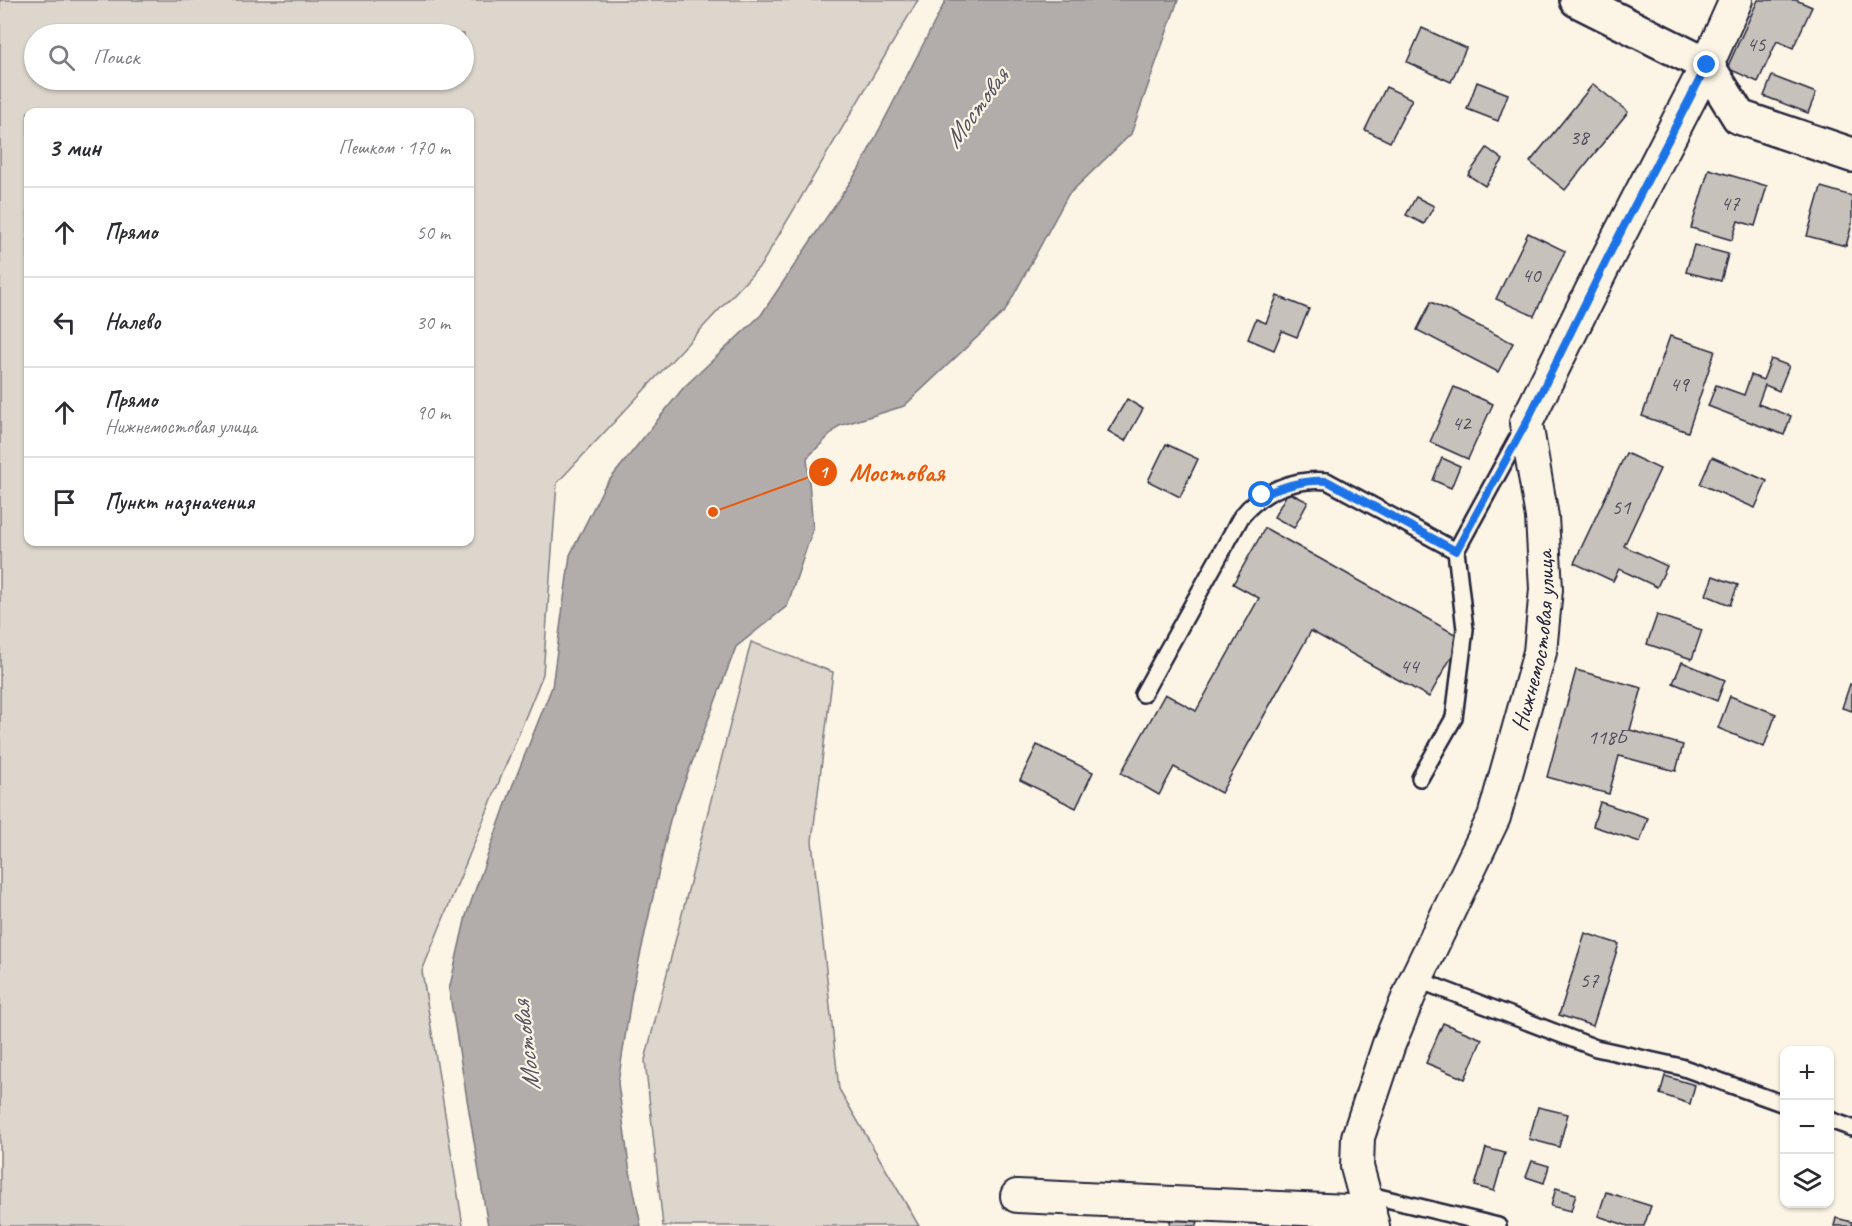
<!DOCTYPE html>
<html lang="ru">
<meta charset="utf-8">
<style>
body{margin:0;font-family:Caveat,sans-serif;background:#f2f2f3;color:#2b2b33}
.controls{position:absolute;right:18px;bottom:18px;display:grid;overflow:hidden;border-radius:12px;box-shadow:0 2px 4px #0004}
.controls button{width:54px;height:54px;display:grid;place-items:center;padding:0;border:0;border-bottom:2px solid #e1e1e2;background:#fff;color:#2b2b33;font:30px sans-serif}
.stop{position:absolute;width:18px;height:18px;margin:-14px;border:4px solid #1a73e8;border-radius:50%;background:#fff}
.stop.end{background:#1a73e8;border-color:#fff;box-shadow:0 2px 6px #0008}
.list{margin:0;padding:0;list-style:none}
h2{display:flex;justify-content:space-between;align-items:center;height:78px;margin:0;padding:0 24px;font-size:26px}
h2 small{font-size:20px;font-weight:400;color:#7c7c81}
.list li{display:grid;grid-template-columns:39px 1fr auto;gap:18px;align-items:center;box-sizing:border-box;height:90px;padding:0 24px;border-top:2px solid #e1e1e2}
.list b{display:block;font-size:22px;white-space:nowrap}
.list p{margin:0;font-size:20px;white-space:nowrap;color:#7c7c81}
.list em{font-size:20px;font-style:normal;color:#7c7c81}
.icon{flex:none;width:33px;height:33px;fill:none;stroke:currentColor;stroke-width:2;stroke-linecap:round;stroke-linejoin:round}
.map{position:relative;flex:none;width:1852px;height:1226px;overflow:hidden}
.search{position:absolute;background:#fff;box-shadow:0 2px 4px #0004;left:24px;top:24px;width:450px;height:66px;display:flex;align-items:center;gap:15px;box-sizing:border-box;padding:0 21px;border-radius:33px;color:#7c7c81;font-size:22px}
.panel{position:absolute;background:#fff;box-shadow:0 2px 4px #0004;left:24px;top:108px;width:450px;height:438px;border-radius:12px}
.map>svg:first-child{display:block}
</style>
<div class="map">
<svg width="1852" height="1226" viewBox="0 0 1852 1226">
<rect width="100%" height="100%" fill="#fcf5e5"/>
<filter id="ink" filterUnits="userSpaceOnUse"><feTurbulence type="fractalNoise" baseFrequency=".0167" numOctaves="2"/><feDisplacementMap in="SourceGraphic" scale="12" xChannelSelector="R" yChannelSelector="G"/><feConvolveMatrix kernelMatrix="1 2 1 2 8 2 1 2 1" color-interpolation-filters="sRGB"/></filter>
<g filter="url(#ink)">
<g fill="#dcd6cc" stroke="#7f7c84" stroke-width="1.5" fill-rule="evenodd">
<path d="M 0,0 L 918,0 L 761,265 L 557,483 L 543,674 L 422,971 L 463,1226 L 0,1226 ZM 34,34 L 464,34 L 464,80 L 34,80 ZM 28,112 L 470,112 L 470,542 L 28,542 Z"/>
<path d="M 751,642 L 833,672 L 812,841 L 839,1089 L 919,1226 L 663,1226 L 645,1060 Z"/>
</g>
<path fill="#b2adab" stroke="#78757e" stroke-width="1.5" d="M 946,0 L 1178,0 L 1131,134 L 1068,195 L 1005,311 L 904,406 L 839,426 L 807,458 L 813,529 L 787,606 L 736,647 L 670,820 L 632,992 L 618,1083 L 629,1166 L 641,1226 L 488,1226 L 449,990 L 466,916 L 512,787 L 552,687 L 570,555 L 604,487 L 684,387 L 761,315 L 859,169 Z"/>
<g fill="#c6c1bb" stroke="#22223b" stroke-width="1.5">
<path d="M 1758,0 L 1796,0 L 1812,7 L 1793,48 L 1777,41 L 1758,82 L 1727,68 Z"/>
<path d="M 1422,28 L 1466,48 L 1451,82 L 1407,62 Z"/>
<path d="M 1772,76 L 1816,93 L 1808,113 L 1764,96 Z"/>
<path d="M 1477,82 L 1508,94 L 1498,121 L 1467,109 Z"/>
<path d="M 1593,84 L 1628,112 L 1565,190 L 1530,162 Z"/>
<path d="M 1386,87 L 1412,99 L 1390,142 L 1365,130 Z"/>
<path d="M 1487,148 L 1503,160 L 1485,186 L 1468,175 Z"/>
<path d="M 1709,169 L 1767,186 L 1755,226 L 1738,221 L 1732,240 L 1691,228 Z"/>
<path d="M 1821,187 L 1852,196 L 1852,224 L 1846,246 L 1807,236 Z"/>
<path d="M 1416,197 L 1434,206 L 1424,224 L 1406,215 Z"/>
<path d="M 1528,233 L 1565,251 L 1534,316 L 1496,299 Z"/>
<path d="M 1694,245 L 1728,254 L 1721,281 L 1686,272 Z"/>
<path d="M 1277,296 L 1309,309 L 1297,337 L 1282,331 L 1274,350 L 1248,339 L 1256,319 L 1266,323 Z"/>
<path d="M 1431,302 L 1513,343 L 1498,372 L 1417,330 Z"/>
<path d="M 1670,336 L 1715,351 L 1688,432 L 1642,416 Z"/>
<path d="M 1771,359 L 1789,366 L 1779,391 L 1765,385 L 1758,404 L 1791,416 L 1784,435 L 1708,406 L 1716,385 L 1744,395 L 1751,375 L 1763,380 Z"/>
<path d="M 1454,387 L 1493,404 L 1468,459 L 1430,442 Z"/>
<path d="M 1127,399 L 1143,409 L 1125,441 L 1108,431 Z"/>
<path d="M 1166,444 L 1198,459 L 1180,497 L 1148,481 Z"/>
<path d="M 1626,453 L 1660,469 L 1624,546 L 1667,566 L 1657,587 L 1619,569 L 1613,581 L 1574,563 Z"/>
<path d="M 1712,457 L 1767,481 L 1755,508 L 1700,484 Z"/>
<path d="M 1442,458 L 1460,466 L 1451,488 L 1433,480 Z"/>
<path d="M 1288,492 L 1308,502 L 1294,528 L 1274,517 Z"/>
<path d="M 1265,528 L 1462,638 L 1429,697 L 1311,631 L 1221,793 L 1174,767 L 1159,795 L 1121,773 L 1165,694 L 1196,711 L 1259,598 L 1233,584 Z"/>
<path d="M 1713,576 L 1738,585 L 1730,605 L 1706,595 Z"/>
<path d="M 1657,615 L 1702,630 L 1692,659 L 1647,644 Z"/>
<path d="M 1682,662 L 1725,680 L 1717,701 L 1673,683 Z"/>
<path d="M 1576,670 L 1642,688 L 1630,730 L 1683,745 L 1676,771 L 1619,756 L 1609,794 L 1547,777 Z"/>
<path d="M 1850,684 L 1852,685 L 1852,711 L 1842,708 Z"/>
<path d="M 1730,696 L 1776,714 L 1764,747 L 1718,728 Z"/>
<path d="M 1037,745 L 1093,772 L 1076,808 L 1020,780 Z"/>
<path d="M 1600,802 L 1648,818 L 1640,842 L 1593,826 Z"/>
<path d="M 1585,933 L 1619,944 L 1593,1026 L 1559,1015 Z"/>
<path d="M 1443,1023 L 1482,1039 L 1465,1079 L 1426,1063 Z"/>
<path d="M 1665,1076 L 1695,1085 L 1690,1104 L 1660,1094 Z"/>
<path d="M 1538,1107 L 1568,1114 L 1559,1147 L 1529,1139 Z"/>
<path d="M 1486,1148 L 1505,1153 L 1494,1191 L 1475,1186 Z"/>
<path d="M 1532,1161 L 1549,1166 L 1544,1183 L 1526,1177 Z"/>
<path d="M 1556,1188 L 1576,1194 L 1571,1211 L 1551,1206 Z"/>
<path d="M 1606,1192 L 1651,1206 L 1644,1226 L 1628,1226 L 1598,1216 Z"/>
<path d="M 1170,1217 L 1198,1217 L 1197,1226 L 1170,1226 Z"/>
<path d="M 1836,1218 L 1852,1222 L 1852,1226 L 1834,1226 Z"/>
</g>
<g fill="none" stroke-linecap="round" stroke-linejoin="round">
<g stroke="#22223b" stroke-width="20">
<g id="lane">
<path d="M 1143,694 L 1241,517 C 1261,491 1294,478 1327,481 L 1456,551 L 1523,428"/>
<path d="M 1420,778 L 1454,718 L 1465,629 L 1456,551"/>
<path d="M 1416,979 L 1596,1048 L 1681,1067 L 1784,1104"/>
<path d="M 1830,1120 L 1852,1128"/>
<path d="M 1366,1194 L 1498,1226"/>
</g>
</g>
<g stroke="#22223b" stroke-width="36">
<g id="street">
<path d="M 1017,1196 L 1370,1212"/>
<path id="s1" d="M 1373,1226 L 1357,1167 L 1358,1137 L 1389,1044 L 1416,979 L 1494,817 L 1540,652 L 1546,589 L 1542,517 L 1526,423 L 1608,257 L 1707,65 L 1736,0"/>
</g>
</g>
<g stroke="#22223b" stroke-width="38">
<path id="secondary" d="M 1577,0 L 1707,65 L 1739,117 L 1852,155"/>
</g>
<use href="#lane" stroke="#fcf5e5" stroke-width="15"/>
<use href="#street" stroke="#fcf5e5" stroke-width="32"/>
<use href="#secondary" stroke="#fcf5e5" stroke-width="33"/>
</g>
</g>
<g fill="none" stroke-linecap="round" stroke-linejoin="round" filter="url(#ink)">
<path stroke="#1a73e8" stroke-width="8" d="M 1262,495 C 1283,487 1304,479 1327,481 L 1456,551 L 1526,423 L 1608,257 L 1707,65"/>
</g>
<g text-anchor="middle" dominant-baseline="central" stroke-width="4.5" stroke-linejoin="round" paint-order="stroke">
<g font-size="21" fill="#4b4a5b">
<text x="1756" y="44">45</text>
<text x="1579" y="137">38</text>
<text x="1730" y="203">47</text>
<text x="1531" y="275">40</text>
<text x="1679" y="384">49</text>
<text x="1461" y="423">42</text>
<text x="1621" y="507">51</text>
<text x="1409" y="666">44</text>
<text x="1607" y="737">118Б</text>
<text x="1589" y="980">57</text>
</g>
<g font-size="24" fill="#22223b" stroke="#fcf5e5">
<text stroke="none"><textPath href="#s1" startOffset="621">Нижнемостовая улица</textPath></text>
</g>
<g font-size="26" font-style="italic" fill="#545362" stroke="#fcf5e5">
<text transform="translate(976 108) rotate(-54)">Мостовая</text>
<text transform="translate(526 1046) rotate(-97)">Мостовая</text>
</g>
</g>
<path fill="none" stroke="#e8590c" stroke-width="2" d="M713 512L823 472"/>
<g fill="#e8590c" stroke="#fcf5e5" stroke-width="2">
<circle cx="713" cy="512" r="6"/>
<circle cx="823" cy="472" r="15"/>
</g>
<g font-size="18" text-anchor="middle" font-weight="bold" fill="#fff">
<text x="823" y="478">1</text>
</g>
<g font-size="26" text-anchor="middle" font-weight="bold" fill="#e8590c" stroke="#fcf5e5" stroke-width="4.5" stroke-linejoin="round" paint-order="stroke">
<text x="897" y="481">Мостовая</text>
</g>
</svg>
<div class="controls">
<button>+</button>
<button>−</button>
<button><svg class="icon" aria-label="layers" viewBox="0 0 24 24"><path d="M12 4l9 5-9 5-9-5zM3 14l9 5 9-5"/></svg></button>
</div>
<div class="stop" style="left:1262px;top:495px"></div>
<div class="stop end" style="left:1707px;top:65px"></div>
<div class="search"><svg class="icon" aria-label="search" viewBox="0 0 24 24"><circle cx="10" cy="10" r="6"/><path d="M15 15l6 6"/></svg>Поиск</div>
<section class="panel">
<h2>3 мин<small>Пешком · 170 m</small></h2>
<ul class="list">
<li><svg class="icon" aria-label="ahead" viewBox="0 0 24 24"><path d="M12 20V5M6 11l6-6 6 6"/></svg><div><b>Прямо</b></div><em>50 m</em></li>
<li><svg class="icon" aria-label="left" viewBox="0 0 24 24"><path d="M17 20v-9H6M10 6l-5 5 5 5"/></svg><div><b>Налево</b></div><em>30 m</em></li>
<li><svg class="icon" aria-label="ahead" viewBox="0 0 24 24"><path d="M12 20V5M6 11l6-6 6 6"/></svg><div><b>Прямо</b><p>Нижнемостовая улица</p></div><em>90 m</em></li>
<li><svg class="icon" aria-label="arrive" viewBox="0 0 24 24"><path d="M6 21V4h12l-3 4 3 4H6"/></svg><div><b>Пункт назначения</b></div></li>
</ul>
</section>
</div>
